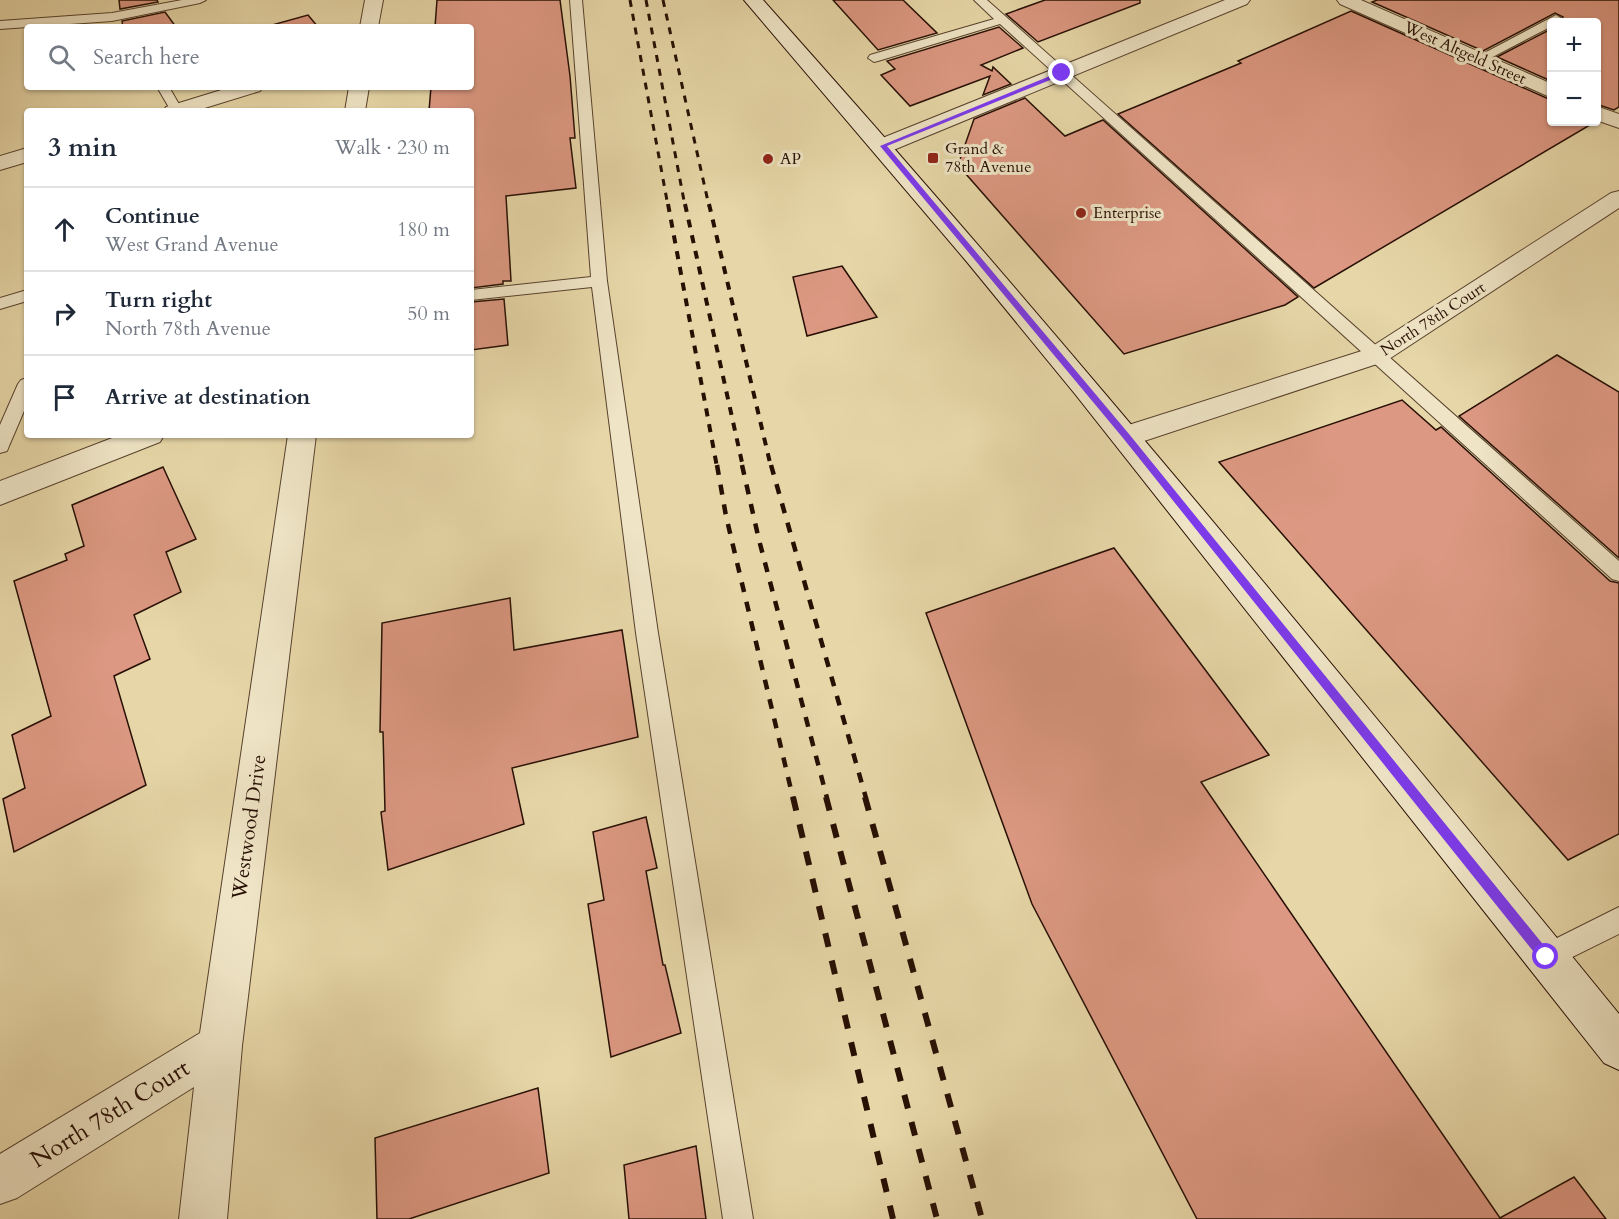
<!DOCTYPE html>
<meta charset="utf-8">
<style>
body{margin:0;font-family:Cardo,serif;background:#f2f2f3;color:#1f2937}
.controls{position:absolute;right:18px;top:18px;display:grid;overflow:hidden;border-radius:6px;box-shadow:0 2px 4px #0004}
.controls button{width:54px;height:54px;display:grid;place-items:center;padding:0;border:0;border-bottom:2px solid #e0e1e3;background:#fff;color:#1f2937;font:30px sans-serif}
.stop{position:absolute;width:18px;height:18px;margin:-14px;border:4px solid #7c3aed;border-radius:50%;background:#fff}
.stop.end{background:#7c3aed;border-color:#fff;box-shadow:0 2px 6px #0008}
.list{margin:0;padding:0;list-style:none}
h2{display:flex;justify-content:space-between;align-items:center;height:78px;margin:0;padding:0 24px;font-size:26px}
h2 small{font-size:20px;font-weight:400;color:#747a83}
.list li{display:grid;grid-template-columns:39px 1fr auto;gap:18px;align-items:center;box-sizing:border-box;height:84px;padding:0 24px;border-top:2px solid #e0e1e3}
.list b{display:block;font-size:22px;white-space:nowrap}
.list p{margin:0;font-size:20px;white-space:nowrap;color:#747a83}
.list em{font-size:20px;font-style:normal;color:#747a83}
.icon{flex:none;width:33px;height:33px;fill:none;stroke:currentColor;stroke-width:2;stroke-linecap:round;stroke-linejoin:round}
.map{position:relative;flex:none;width:1619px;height:1219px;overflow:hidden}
.search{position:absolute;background:#fff;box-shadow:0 2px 4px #0004;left:24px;top:24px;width:450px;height:66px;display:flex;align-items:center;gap:15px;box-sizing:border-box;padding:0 21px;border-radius:6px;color:#747a83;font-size:22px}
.panel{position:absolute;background:#fff;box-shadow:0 2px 4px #0004;left:24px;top:108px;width:450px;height:330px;border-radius:6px}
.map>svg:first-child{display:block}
</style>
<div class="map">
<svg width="1619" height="1219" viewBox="0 0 1619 1219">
<rect width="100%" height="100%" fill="#e7d7a8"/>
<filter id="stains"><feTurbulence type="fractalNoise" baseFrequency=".00333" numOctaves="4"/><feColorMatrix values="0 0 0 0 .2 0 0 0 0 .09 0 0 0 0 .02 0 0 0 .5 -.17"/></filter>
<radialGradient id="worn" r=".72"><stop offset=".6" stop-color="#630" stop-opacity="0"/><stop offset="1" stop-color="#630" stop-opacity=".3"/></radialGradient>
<g fill="#dc9882" stroke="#270f04" stroke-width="1.5">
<path d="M 119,0 L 157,0 L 158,2 L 120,9 Z"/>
<path d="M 437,0 L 560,0 L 570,76 L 575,138 L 570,138 L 576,188 L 506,196 L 511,281 L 503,281 L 503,284 L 471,288 L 471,111 L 429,111 L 431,87 L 471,87 L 471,27 L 435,27 Z"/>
<path d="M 833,0 L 903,0 L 937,33 L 878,50 Z"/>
<path d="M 1045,0 L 1140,0 L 1140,3 L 1038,42 L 1006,14 Z"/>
<path d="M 1377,0 L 1619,0 L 1619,107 L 1614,110 L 1596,104 L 1596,22 L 1562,22 L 1563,17 L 1555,13 L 1483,51 L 1372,2 Z"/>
<path d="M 1351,11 L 1551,100 L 1551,122 L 1595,122 L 1314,288 L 1118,114 L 1241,63 L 1238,61 Z"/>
<path d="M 165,12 L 176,27 L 123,27 L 122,21 Z"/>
<path d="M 308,15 L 318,27 L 265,27 Z"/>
<path d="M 999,27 L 1023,48 L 981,65 L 992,71 L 993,67 L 1011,84 L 983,95 L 990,76 L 910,106 L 881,75 L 895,69 L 887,61 Z"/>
<path d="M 1551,29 L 1551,81 L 1497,57 Z"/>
<path d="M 1025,98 L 1065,136 L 1103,120 L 1298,297 L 1285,305 L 1124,354 L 958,165 L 974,119 Z"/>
<path d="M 842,266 L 877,317 L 807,336 L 793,277 Z"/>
<path d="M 504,299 L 508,345 L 471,350 L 471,302 Z"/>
<path d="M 1557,355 L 1619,392 L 1619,558 L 1459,416 Z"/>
<path d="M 1402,400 L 1436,430 L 1441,427 L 1610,581 L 1619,583 L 1619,834 L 1568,860 L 1219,462 Z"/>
<path d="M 163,467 L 196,539 L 166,552 L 181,592 L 134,615 L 150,659 L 114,676 L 146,785 L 14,852 L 3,799 L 25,788 L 12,735 L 51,716 L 14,581 L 67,560 L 65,554 L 84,546 L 72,505 Z"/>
<path d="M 1114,548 L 1269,755 L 1201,782 L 1500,1218 L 1574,1177 L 1606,1219 L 1197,1219 L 1032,904 L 926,613 Z"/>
<path d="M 510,598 L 514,650 L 622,630 L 638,737 L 512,768 L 524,824 L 388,870 L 381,812 L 385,811 L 383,732 L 380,732 L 382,623 Z"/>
<path d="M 646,817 L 657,868 L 646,871 L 663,965 L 665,965 L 681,1033 L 611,1057 L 588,904 L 604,900 L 593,832 Z"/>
<path d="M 538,1088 L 549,1173 L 409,1219 L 377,1219 L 375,1138 Z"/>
<path d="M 696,1146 L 706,1219 L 629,1219 L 624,1165 Z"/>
</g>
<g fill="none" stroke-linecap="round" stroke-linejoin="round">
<g stroke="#57412d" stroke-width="2">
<g id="lane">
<path d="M 182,0 L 206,0 L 200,3 L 112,21 L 0,29 L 0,21 L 112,13 Z"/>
<path d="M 570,0 L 582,0 L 607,281 L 658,633 L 753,1219 L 723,1219 L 636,633 L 592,287 L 471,300 L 471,290 L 591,277 Z"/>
<path d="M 974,0 L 987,0 L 1619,561 L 1619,581 L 1612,579 L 1000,24 L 878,61 L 874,62 L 868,58 L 870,55 L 994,19 Z"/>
<path d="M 1556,15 L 1562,19 L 1560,22 L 1552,22 L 1552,26 L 1483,62 L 1479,63 L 1473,59 Z"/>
<path d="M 157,87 L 169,87 L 183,111 L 171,111 Z"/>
<path d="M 27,290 L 27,301 L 0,309 L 0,298 Z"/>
<path d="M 27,378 L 27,404 L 9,446 L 7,451 L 0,453 L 0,425 L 18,384 L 21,380 Z"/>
<path d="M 1619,907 L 1619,934 L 1546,970 L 1537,966 L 1533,957 L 1537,948 Z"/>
</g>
</g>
<g stroke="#57412d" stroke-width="2">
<g id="street">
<path d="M 365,0 L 383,0 L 378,27 L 360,27 Z"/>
<path d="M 1225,0 L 1250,0 L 1247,4 L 891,151 L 883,153 L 875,151 L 872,146 L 875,141 Z"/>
<path d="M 1337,0 L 1361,0 L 1552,84 L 1552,98 L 1340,4 Z"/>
<path d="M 231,87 L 263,87 L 260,91 L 195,111 L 163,111 L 166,107 Z"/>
<path d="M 349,87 L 369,87 L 365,111 L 345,111 Z"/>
<path d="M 1596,106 L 1619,114 L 1619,128 L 1596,120 Z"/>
<path d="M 27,148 L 27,162 L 0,170 L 0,156 Z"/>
<path d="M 1619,191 L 1619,208 L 1386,361 L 1126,447 L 1116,443 L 1112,436 L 1116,429 L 1368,349 L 1611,193 Z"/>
<path d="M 120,435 L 164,435 L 160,442 L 0,505 L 0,481 Z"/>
<path d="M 288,435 L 316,435 L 242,1046 L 227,1219 L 179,1219 L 194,1087 L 17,1198 L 0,1204 L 0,1154 L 200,1033 Z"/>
</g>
</g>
<g stroke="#270f04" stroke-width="2">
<path id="secondary" d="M 744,0 L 763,0 C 1058,330 1339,671 1619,1014 L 1619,1070 L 1604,1063 L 1075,394 L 967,262 Z"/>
</g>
<use href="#lane" fill="#efe5c6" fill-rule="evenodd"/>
<use href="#street" fill="#efe5c6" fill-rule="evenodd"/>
<use href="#secondary" fill="#efe5c6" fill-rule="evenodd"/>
<g stroke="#270f04" stroke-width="3" stroke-dasharray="7 7" stroke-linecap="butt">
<path d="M 630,0 L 668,206"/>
<path d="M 646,0 L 685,206"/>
<path d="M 663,0 L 709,206"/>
</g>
<g stroke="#270f04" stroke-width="4" stroke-dasharray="8 8" stroke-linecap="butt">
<path d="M 668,204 L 717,467"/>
<path d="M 685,204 L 743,467"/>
<path d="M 709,204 L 771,467"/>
</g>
<g stroke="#270f04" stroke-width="4.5" stroke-dasharray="10 10" stroke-linecap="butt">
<path d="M 717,465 L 726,516 L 793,798"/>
<path d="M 742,465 L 759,540 L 827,798"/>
<path d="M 771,465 L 866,798"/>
</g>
<g stroke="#270f04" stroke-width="6" stroke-dasharray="14 14" stroke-linecap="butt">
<path d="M 793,797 L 893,1219"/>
<path d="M 826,797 L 937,1219"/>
<path d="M 865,797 L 982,1219"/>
</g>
</g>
<path fill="#7c3aed" d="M 1062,71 L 1065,74 L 887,146 L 1129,434 L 1550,953 L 1550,961 L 1541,961 L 1123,438 L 880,146 Z"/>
<g fill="#8f2418" stroke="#efe5c6" stroke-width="2">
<rect x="927" y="152" width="12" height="12" rx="3"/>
<circle cx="768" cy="159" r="6"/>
<circle cx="1081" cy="213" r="6"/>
</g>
<g text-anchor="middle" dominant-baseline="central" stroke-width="6" stroke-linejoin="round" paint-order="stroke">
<g font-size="16" fill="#270f04" stroke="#efe5c6">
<text transform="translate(1465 53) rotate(24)">West Altgeld Street</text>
<text transform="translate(1433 319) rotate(-33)">North 78th Court</text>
</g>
<g font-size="16" fill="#270f04" stroke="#efe5c6" text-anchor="start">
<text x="945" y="149">Grand &amp;<tspan x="945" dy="18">78th Avenue</tspan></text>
<text x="780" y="159">AP</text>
<text x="1093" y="213">Enterprise</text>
</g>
<g font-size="20" fill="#270f04" stroke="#efe5c6">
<text transform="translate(249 827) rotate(-82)">Westwood Drive</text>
</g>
<g font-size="24" fill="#270f04" stroke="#efe5c6">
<text transform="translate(110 1114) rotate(-32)">North 78th Court</text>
</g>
</g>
<rect width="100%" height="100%" filter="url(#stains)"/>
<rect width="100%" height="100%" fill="url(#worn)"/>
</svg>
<div class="controls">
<button>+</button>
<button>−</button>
</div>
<div class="stop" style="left:1546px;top:957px"></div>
<div class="stop end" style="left:1062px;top:73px"></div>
<div class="search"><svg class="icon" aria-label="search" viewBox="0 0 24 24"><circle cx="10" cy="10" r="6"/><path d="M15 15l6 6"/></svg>Search here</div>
<section class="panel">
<h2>3 min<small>Walk · 230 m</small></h2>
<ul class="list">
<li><svg class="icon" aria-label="ahead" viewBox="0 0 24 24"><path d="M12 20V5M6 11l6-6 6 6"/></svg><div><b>Continue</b><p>West Grand Avenue</p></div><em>180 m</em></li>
<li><svg class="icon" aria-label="right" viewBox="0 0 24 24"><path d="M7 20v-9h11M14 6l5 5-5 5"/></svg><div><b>Turn right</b><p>North 78th Avenue</p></div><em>50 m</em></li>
<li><svg class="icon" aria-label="arrive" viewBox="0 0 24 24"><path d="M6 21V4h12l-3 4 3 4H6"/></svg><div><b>Arrive at destination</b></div></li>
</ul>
</section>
</div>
